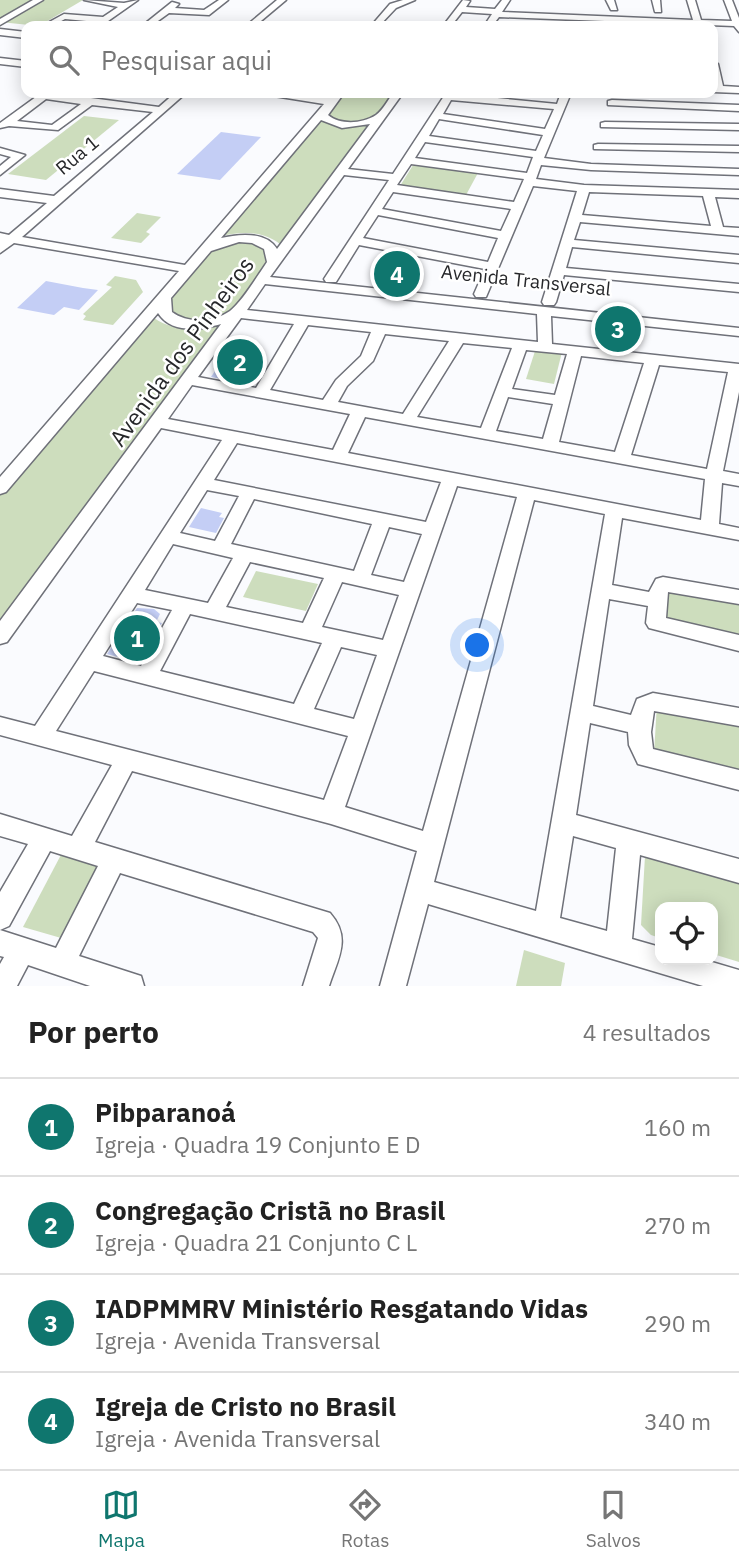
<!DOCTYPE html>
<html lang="pt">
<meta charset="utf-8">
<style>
body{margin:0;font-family:"IBM Plex Sans",sans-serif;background:#f6f6f6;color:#222}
.controls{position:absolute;right:21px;bottom:21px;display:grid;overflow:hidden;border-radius:14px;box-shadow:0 4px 18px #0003}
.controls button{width:63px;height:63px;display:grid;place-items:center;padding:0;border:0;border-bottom:2px solid #e0e0e0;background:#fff;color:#222;font:35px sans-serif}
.you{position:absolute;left:478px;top:646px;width:24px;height:24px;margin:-18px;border:5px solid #fff;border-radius:50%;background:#1a73e8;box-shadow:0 0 0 10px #1a73e833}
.badge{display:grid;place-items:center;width:46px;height:46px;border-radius:50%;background:#0f766e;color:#fff;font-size:23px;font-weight:700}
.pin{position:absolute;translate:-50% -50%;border:4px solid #fff;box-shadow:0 2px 7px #0006}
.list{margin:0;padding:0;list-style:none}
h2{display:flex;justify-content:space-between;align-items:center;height:91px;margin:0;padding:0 28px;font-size:30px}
h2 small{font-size:23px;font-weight:400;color:#767676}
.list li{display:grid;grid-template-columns:46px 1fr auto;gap:21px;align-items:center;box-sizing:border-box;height:98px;padding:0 28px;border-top:2px solid #e0e0e0}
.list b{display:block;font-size:26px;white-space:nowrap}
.list p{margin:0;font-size:23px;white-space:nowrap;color:#767676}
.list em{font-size:23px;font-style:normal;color:#767676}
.icon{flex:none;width:38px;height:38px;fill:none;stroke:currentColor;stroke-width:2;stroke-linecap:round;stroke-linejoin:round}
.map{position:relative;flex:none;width:739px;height:986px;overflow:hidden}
.search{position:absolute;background:#fff;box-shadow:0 4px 18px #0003;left:21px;right:21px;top:21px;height:77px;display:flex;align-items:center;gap:18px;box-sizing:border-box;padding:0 24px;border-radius:14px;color:#767676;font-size:26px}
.sheet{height:483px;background:#fff}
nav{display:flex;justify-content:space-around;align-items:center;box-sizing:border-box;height:98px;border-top:2px solid #e0e0e0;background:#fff;font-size:19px;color:#767676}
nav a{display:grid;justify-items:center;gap:4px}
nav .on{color:#0f766e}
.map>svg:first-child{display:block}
</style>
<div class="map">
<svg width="739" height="986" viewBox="0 0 739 986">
<rect width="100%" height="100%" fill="#fafbfe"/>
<g fill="#cdddbd">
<path d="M 0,0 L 83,0 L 39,26 L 0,22 Z"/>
<path d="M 343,93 L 395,93 C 375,121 360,135 325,114 Z"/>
<path d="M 84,116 L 119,120 L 46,180 L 8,174 Z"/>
<path d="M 321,117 L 348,126 L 374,123 L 283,247 C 266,230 241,231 218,237 Z"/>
<path d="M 415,162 L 479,171 L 466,195 L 400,186 Z"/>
<path d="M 137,213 L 161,217 L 146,232 L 150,234 L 141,243 L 111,238 Z"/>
<path d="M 230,240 L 263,243 L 273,263 L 236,312 L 208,323 L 173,319 L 166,297 L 203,251 Z"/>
<path d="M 115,276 L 136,280 L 143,292 L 113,325 L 83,320 L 86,316 L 83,314 L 112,287 L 106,285 Z"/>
<path d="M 150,314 C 165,331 198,331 219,325 L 0,622 L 0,495 Z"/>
<path d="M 536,348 L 562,352 L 554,384 L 526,379 Z"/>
<path d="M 256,571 L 318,584 L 306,611 L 243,597 Z"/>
<path d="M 667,585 L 739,599 L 739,637 L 664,622 Z"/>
<path d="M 657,703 L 739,721 L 739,773 L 654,754 Z"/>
<path d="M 63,851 L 106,862 L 68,940 L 23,927 Z"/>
<path d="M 645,856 L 739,875 L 739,962 L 713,954 L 713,907 L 660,907 L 660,938 L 651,935 L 641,925 Z"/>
<path d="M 524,950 L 565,963 L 561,986 L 516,986 Z"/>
</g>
<g fill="#c4cef5">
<path d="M 221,132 L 261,137 L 220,180 L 177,174 Z"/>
<path d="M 46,281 L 83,288 L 98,290 L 79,310 L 64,307 L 54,315 L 17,308 Z"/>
<path d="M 224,357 L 247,361 L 233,381 L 211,377 Z"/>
<path d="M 201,508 L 222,513 L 219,517 L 224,518 L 216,533 L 189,527 Z"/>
<path d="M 137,608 L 154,609 L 160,614 L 156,622 L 162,623 L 139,663 L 107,654 Z"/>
</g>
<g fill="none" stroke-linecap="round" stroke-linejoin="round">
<g stroke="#6f7179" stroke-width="3">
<g id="minor">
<path d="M 33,0 L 43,0 L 0,25 L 0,19 Z"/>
<path d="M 84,0 L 124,3 L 138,0 L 101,26 L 92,26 L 97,22 L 65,19 L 52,26 L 42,26 L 64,14 L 103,17 L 118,7 Z"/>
<path d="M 219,0 L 228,0 L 209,15 L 169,13 L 151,26 L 142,26 L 172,2 L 179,4 L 175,8 L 204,10 Z"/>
<path d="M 277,0 L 286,0 L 255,26 L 246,26 Z"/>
<path d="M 403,0 L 415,0 L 396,8 L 379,26 L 371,26 L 390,4 Z"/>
<path d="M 463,0 L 470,1 L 466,7 L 495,9 L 502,0 L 510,0 L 502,12 L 693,20 L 687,0 L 695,0 L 701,20 L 732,21 L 724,0 L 732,0 L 739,18 L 739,32 L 734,26 L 499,17 L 492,26 L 484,26 L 492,14 L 462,12 L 451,26 L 443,26 Z"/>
<path d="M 606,0 L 614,0 L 617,10 L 611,10 Z"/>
<path d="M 652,0 L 660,0 L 661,12 L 655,12 Z"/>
<path d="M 0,29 L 26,32 L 26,38 L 0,35 Z"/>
<path d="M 0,58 L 26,61 L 26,67 L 0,64 Z"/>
<path d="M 713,61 L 718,64 L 723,86 L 739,87 L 739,93 L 713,92 Z"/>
<path d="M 53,93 L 159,107 L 175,93 L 186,93 L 22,237 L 185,265 L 324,104 L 274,96 L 269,93 L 292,93 L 329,98 L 334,93 L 344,93 L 328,115 C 340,125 362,124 376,115 C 383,110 388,100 393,93 L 403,93 L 348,169 L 393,174 L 446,93 L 557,104 L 561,93 L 571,93 L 544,158 L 591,164 L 739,169 L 739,175 L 591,170 L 541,165 L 536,179 L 584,185 L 739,190 L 739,198 L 715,197 L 723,227 L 739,228 L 739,236 L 580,222 L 574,240 L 739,255 L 739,263 L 572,247 L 566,268 L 739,284 L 739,292 L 564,275 L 556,302 L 554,305 L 544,305 L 542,302 L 577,191 L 533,186 L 486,297 L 476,297 L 474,294 L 485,269 L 359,245 L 336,282 L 326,282 L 324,279 L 389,180 L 344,175 L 270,277 L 739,328 L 739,336 L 551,316 L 552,344 L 739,364 L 739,392 L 723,471 L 739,474 L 739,486 L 722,483 L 719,524 L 739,528 L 739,540 L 622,518 L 612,585 L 649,592 L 656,579 L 663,577 L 739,590 L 739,604 L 668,592 L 666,618 L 739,635 L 739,651 L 649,628 L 646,623 L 648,606 L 609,599 L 593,706 L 631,715 L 637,699 L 653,693 L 739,708 L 739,726 L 654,711 L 651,732 L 653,749 L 739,770 L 739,790 L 638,764 L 629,745 L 628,732 L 590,723 L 576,815 L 739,859 L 739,883 L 640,855 L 632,939 L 660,947 L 660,960 L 705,960 L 739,970 L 739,986 L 703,986 L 428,904 L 406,986 L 380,986 L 417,851 L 331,824 L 132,771 L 95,842 L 330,913 C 352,938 338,958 329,986 L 303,986 L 318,938 L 313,932 L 120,873 L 79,956 L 141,976 L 144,986 L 90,986 L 28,965 L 17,986 L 0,986 L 0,964 L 4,957 L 0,956 L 0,930 L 56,948 L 98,866 L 50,851 L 9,926 L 0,930 L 0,892 L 28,844 L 0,836 L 0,814 L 72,836 L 112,765 L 0,735 L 0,717 L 35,726 L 222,440 L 161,428 L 7,642 L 0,644 L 0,621 L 221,324 C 201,330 171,334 158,313 L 6,492 L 0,494 L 0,477 L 179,271 L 14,243 L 0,253 L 0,233 L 9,235 L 47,203 L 0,197 L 0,189 L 54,196 L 153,112 L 92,105 L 58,130 L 9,126 L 0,128 L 0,123 L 40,94 ZM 46,99 L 81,104 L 52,125 L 17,121 ZM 451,100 L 554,109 L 545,129 L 443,114 ZM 439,119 L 543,135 L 536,151 L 429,136 ZM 321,120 L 342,128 L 370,124 L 277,249 C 266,231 239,234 221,238 ZM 425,142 L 533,157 L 527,173 L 415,158 ZM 411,164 L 524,179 L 514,202 L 397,185 ZM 393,192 L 511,209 L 501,231 L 382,209 ZM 589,192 L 703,196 L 711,226 L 582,215 ZM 378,215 L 498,238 L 488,262 L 363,238 ZM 239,242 L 252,243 L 264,249 L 267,262 C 258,275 242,302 230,311 C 214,322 188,324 172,312 L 171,298 L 211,251 ZM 265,284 L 537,314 L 538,342 L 247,310 ZM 241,318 L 294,324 L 256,388 L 198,377 ZM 308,325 L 371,332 L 361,356 L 336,380 L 323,400 L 270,390 ZM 385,334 L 449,341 L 403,414 L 338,402 L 347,386 L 373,361 ZM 463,343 L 512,348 L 481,428 L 417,417 ZM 526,350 L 567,354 L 555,395 L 512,389 ZM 581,356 L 644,363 L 615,452 L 559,442 ZM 659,365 L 728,372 L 707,469 L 631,455 ZM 192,385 L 350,414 L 333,450 L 168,419 ZM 508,397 L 553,404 L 543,439 L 496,431 ZM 365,417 L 705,479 L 701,520 L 348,453 ZM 237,443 L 441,482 L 426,522 L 214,480 ZM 457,486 L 517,497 L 423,831 L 345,807 ZM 207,490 L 239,496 L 215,541 L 180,533 ZM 254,499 L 372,524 L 354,571 L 231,544 ZM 534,500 L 605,514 L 536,911 L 434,882 ZM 389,527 L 422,534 L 404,582 L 371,575 ZM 173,544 L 233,558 L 208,603 L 145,590 ZM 250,562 L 324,578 L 303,623 L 226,607 ZM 342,582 L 399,595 L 383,640 L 322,627 ZM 137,603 L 172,610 L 141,666 L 103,656 ZM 190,614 L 322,643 L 294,704 L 160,671 ZM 341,647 L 377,655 L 354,719 L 314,709 ZM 94,671 L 348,736 L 324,800 L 56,731 ZM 573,836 L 616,848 L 607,931 L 560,918 Z"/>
<path d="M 612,100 L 739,105 L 739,111 L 608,105 L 608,101 Z"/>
<path d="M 605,122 L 739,124 L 739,130 L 601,127 L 601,123 Z"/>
<path d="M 598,144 L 739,146 L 739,152 L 594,149 L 594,145 Z"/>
<path d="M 0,148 L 25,155 L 0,175 L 0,166 L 11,157 L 0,154 Z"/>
</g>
</g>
<use href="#minor" fill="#fff" fill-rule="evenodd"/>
</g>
<g text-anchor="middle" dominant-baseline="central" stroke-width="5" stroke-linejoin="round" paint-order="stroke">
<g font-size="19" fill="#26272a" stroke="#fff">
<text transform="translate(77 155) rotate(-40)">Rua 1</text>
<text transform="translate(526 280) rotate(6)">Avenida Transversal</text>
</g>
<g font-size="23" fill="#26272a" stroke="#fff">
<text transform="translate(181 351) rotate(-54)">Avenida dos Pinheiros</text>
</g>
</g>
</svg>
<div class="controls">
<button><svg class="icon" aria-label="locate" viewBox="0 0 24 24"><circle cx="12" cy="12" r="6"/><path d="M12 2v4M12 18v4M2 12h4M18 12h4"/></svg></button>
</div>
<div class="you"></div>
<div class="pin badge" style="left:137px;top:638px">1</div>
<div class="pin badge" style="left:240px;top:362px">2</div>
<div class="pin badge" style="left:618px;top:329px">3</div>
<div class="pin badge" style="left:397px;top:274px">4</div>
<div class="search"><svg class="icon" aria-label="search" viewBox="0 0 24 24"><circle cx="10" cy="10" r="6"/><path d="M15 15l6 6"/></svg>Pesquisar aqui</div>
</div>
<section class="sheet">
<h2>Por perto<small>4 resultados</small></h2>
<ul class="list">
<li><span class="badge">1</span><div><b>Pibparanoá</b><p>Igreja · Quadra 19 Conjunto E D</p></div><em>160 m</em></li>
<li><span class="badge">2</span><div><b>Congregação Cristã no Brasil</b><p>Igreja · Quadra 21 Conjunto C L</p></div><em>270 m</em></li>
<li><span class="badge">3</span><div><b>IADPMMRV Ministério Resgatando Vidas</b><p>Igreja · Avenida Transversal</p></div><em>290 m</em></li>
<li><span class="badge">4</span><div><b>Igreja de Cristo no Brasil</b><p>Igreja · Avenida Transversal</p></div><em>340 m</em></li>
</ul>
</section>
<nav>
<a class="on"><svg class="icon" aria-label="map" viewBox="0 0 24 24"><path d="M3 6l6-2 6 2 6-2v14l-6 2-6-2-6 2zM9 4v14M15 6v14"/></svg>Mapa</a>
<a><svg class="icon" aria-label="directions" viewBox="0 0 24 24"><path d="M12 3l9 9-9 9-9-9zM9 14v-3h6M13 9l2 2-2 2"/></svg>Rotas</a>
<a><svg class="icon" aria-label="saved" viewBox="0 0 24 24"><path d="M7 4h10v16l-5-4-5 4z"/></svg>Salvos</a>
</nav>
